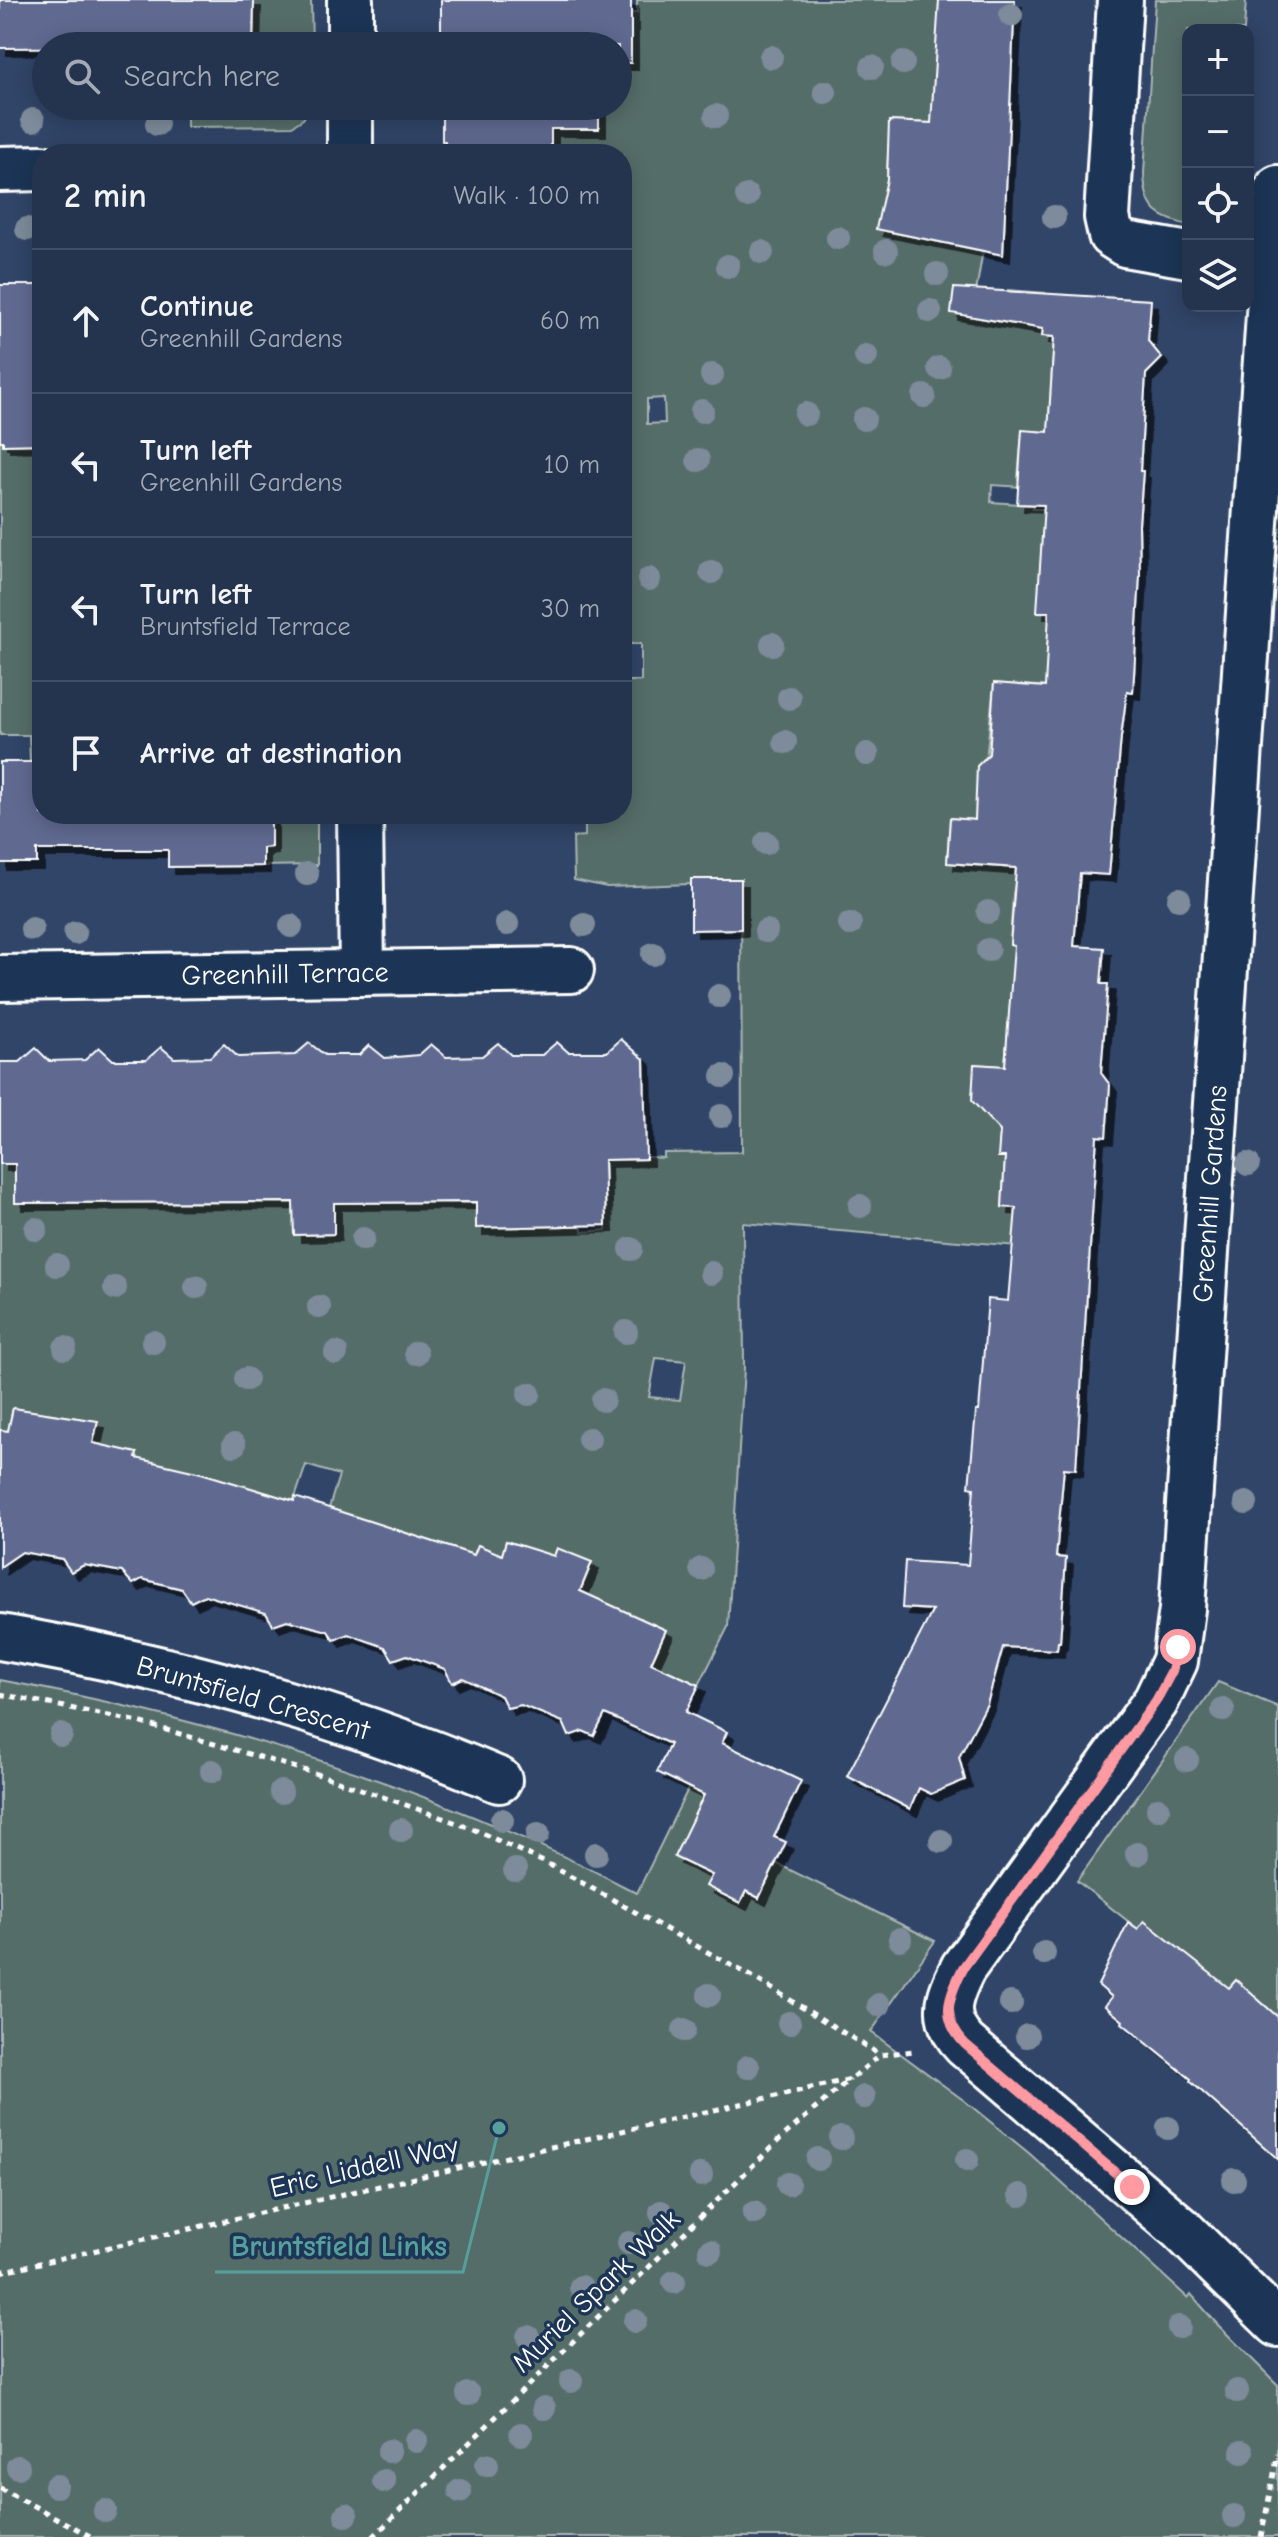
<!DOCTYPE html>
<meta charset="utf-8">
<style>
body{margin:0;font-family:"Comic Neue",sans-serif;background:#2d3c55;color:#f1f3f6}
.controls{position:absolute;right:24px;top:24px;display:grid;overflow:hidden;border-radius:16px;box-shadow:0 4px 20px #0003}
.controls button{width:72px;height:72px;display:grid;place-items:center;padding:0;border:0;border-bottom:2px solid #424f66;background:#25344e;color:#f1f3f6;font:40px sans-serif}
.stop{position:absolute;width:24px;height:24px;margin:-18px;border:6px solid #ff9aa2;border-radius:50%;background:#fff}
.stop.end{background:#ff9aa2;border-color:#fff;box-shadow:0 2px 8px #0008}
.list{margin:0;padding:0;list-style:none}
h2{display:flex;justify-content:space-between;align-items:center;height:104px;margin:0;padding:0 32px;font-size:34px}
h2 small{font-size:26px;font-weight:400;color:#a3aab6}
.list li{display:grid;grid-template-columns:52px 1fr auto;gap:24px;align-items:center;box-sizing:border-box;height:144px;padding:0 32px;border-top:2px solid #424f66}
.list b{display:block;font-size:30px;white-space:nowrap}
.list p{margin:0;font-size:26px;white-space:nowrap;color:#a3aab6}
.list em{font-size:26px;font-style:normal;color:#a3aab6}
.icon{flex:none;width:44px;height:44px;fill:none;stroke:currentColor;stroke-width:2;stroke-linecap:round;stroke-linejoin:round}
.map{position:relative;flex:none;width:1278px;height:2537px;overflow:hidden}
.search{position:absolute;background:#25344e;box-shadow:0 4px 20px #0003;left:32px;top:32px;width:600px;height:88px;display:flex;align-items:center;gap:20px;box-sizing:border-box;padding:0 28px;border-radius:44px;color:#a3aab6;font-size:30px}
.panel{position:absolute;background:#25344e;box-shadow:0 4px 20px #0003;left:32px;top:144px;width:600px;height:680px;border-radius:32px}
.map>svg:first-child{display:block}
</style>
<div class="map">
<svg width="1278" height="2537" viewBox="0 0 1278 2537">
<defs>
<filter id="shadow"><feDropShadow dx="7" dy="7" stdDeviation="0" flood-color="#0009"/></filter>
</defs>
<rect width="100%" height="100%" fill="#314568"/>
<filter id="ink" filterUnits="userSpaceOnUse"><feTurbulence type="fractalNoise" baseFrequency=".0125" numOctaves="2"/><feDisplacementMap in="SourceGraphic" scale="16" xChannelSelector="R" yChannelSelector="G"/><feConvolveMatrix kernelMatrix="1 2 1 2 8 2 1 2 1" color-interpolation-filters="sRGB"/></filter>
<g filter="url(#ink)">
<g fill="#556d69" stroke="#aab6b4" stroke-width="2" fill-rule="evenodd">
<path d="M 254,0 L 311,0 L 312,46 L 253,46 Z"/>
<path d="M 637,0 L 939,0 L 934,123 L 890,121 L 887,171 L 932,173 L 983,250 L 972,316 L 1001,322 L 1008,290 L 1045,293 L 1042,336 L 1054,337 L 1048,432 L 1022,431 L 1018,479 L 1052,489 L 992,485 L 991,502 L 1033,505 L 1033,509 L 1044,509 L 1038,612 L 1058,613 L 1055,636 L 1047,643 L 1047,653 L 1053,661 L 1052,687 L 994,683 L 986,760 L 977,767 L 977,776 L 982,783 L 982,820 L 950,818 L 947,862 L 1018,868 L 1013,894 L 1010,945 L 1024,947 L 1012,978 L 1005,1066 L 975,1064 L 972,1100 L 985,1114 L 1001,1116 L 999,1157 L 1005,1157 L 1002,1207 L 1032,1209 L 1029,1247 L 743,1223 L 744,1368 L 728,1627 L 699,1685 L 651,1663 L 666,1630 L 580,1591 L 557,1549 L 543,1582 L 524,1547 L 506,1541 L 499,1565 L 496,1563 L 499,1554 L 478,1545 L 474,1555 L 329,1508 L 339,1475 L 306,1465 L 294,1501 C 241,1485 190,1467 135,1463 L 137,1454 L 91,1452 L 97,1421 L 46,1413 L 42,1434 L 29,1411 L 13,1408 L 8,1431 L 0,1430 L 0,1164 L 15,1164 L 15,1202 L 80,1163 L 81,1203 L 105,1203 L 293,1159 L 294,1235 L 334,1234 L 333,1159 L 364,1203 L 457,1202 L 475,1157 L 476,1227 L 581,1204 L 582,1232 L 606,1230 L 604,1154 L 664,1158 L 664,1153 L 742,1152 L 741,879 L 691,879 L 691,884 L 607,887 L 574,880 L 573,837 L 585,836 L 585,814 L 622,814 L 622,774 L 629,773 L 629,749 L 622,748 L 622,742 L 628,741 L 628,706 L 622,706 L 622,681 L 641,681 L 641,644 L 622,644 L 622,154 L 551,154 L 551,122 L 599,106 L 618,106 L 618,63 L 631,63 L 631,37 L 550,14 L 637,13 ZM 664,398 L 665,423 L 647,424 L 647,399 ZM 656,1358 L 686,1361 L 680,1400 L 649,1397 Z"/>
<path d="M 1155,0 L 1246,0 L 1244,30 L 1188,30 L 1188,225 C 1155,217 1145,208 1144,173 Z"/>
<path d="M 187,106 L 312,106 L 303,119 L 292,126 L 187,127 Z"/>
<path d="M 0,441 L 3,441 L 3,445 L 42,444 L 42,762 L 30,762 L 29,735 L 0,735 Z"/>
<path d="M 263,814 L 317,814 L 317,865 L 263,866 Z"/>
<path d="M 0,1680 C 221,1721 437,1788 637,1893 L 689,1787 L 705,1794 L 712,1875 L 707,1886 L 746,1891 L 759,1898 L 776,1863 L 935,1941 L 871,2032 L 966,2102 L 1030,2154 L 1188,2298 L 1191,2294 L 1217,2324 L 1278,2385 L 1278,2537 L 0,2537 Z"/>
<path d="M 1218,1682 L 1278,1707 L 1278,2017 L 1256,1998 L 1188,2075 L 1144,1921 L 1138,1929 L 1077,1881 Z"/>
</g>
<g fill="#616a91" stroke="#fff" stroke-width="2" filter="url(#shadow)">
<path d="M 0,0 L 254,0 L 253,46 L 0,48 Z"/>
<path d="M 441,0 L 631,0 L 631,63 L 618,63 L 618,46 L 441,46 Z"/>
<path d="M 939,0 L 1015,0 L 1003,255 L 876,229 L 887,179 L 889,121 L 931,123 Z"/>
<path d="M 442,106 L 599,106 L 599,129 L 551,129 L 551,154 L 445,154 L 445,141 L 442,141 Z"/>
<path d="M 0,285 L 42,285 L 42,444 L 3,445 L 3,441 L 0,441 Z"/>
<path d="M 954,288 L 1151,300 L 1148,341 L 1162,358 L 1146,374 L 1140,471 L 1143,471 L 1139,525 L 1140,574 L 1133,692 L 1127,691 L 1121,737 L 1109,875 L 1080,873 L 1074,946 L 1104,948 L 1101,984 L 1108,984 L 1101,1073 L 1110,1085 L 1106,1137 L 1097,1136 L 1076,1469 L 1064,1468 L 1056,1557 L 1066,1558 L 1060,1642 L 1058,1642 L 1057,1650 L 1003,1647 L 987,1704 L 959,1757 L 965,1780 L 931,1794 L 919,1788 L 910,1809 L 847,1776 L 933,1610 L 902,1608 L 905,1561 L 968,1565 L 974,1488 L 969,1487 L 976,1411 L 979,1411 L 988,1299 L 1008,1301 L 1016,1208 L 1002,1207 L 1005,1157 L 998,1157 L 1000,1131 L 972,1101 L 974,1064 L 1005,1066 L 1014,946 L 1010,945 L 1016,868 L 947,863 L 950,818 L 975,820 L 977,766 L 989,754 L 994,683 L 1045,687 L 1049,612 L 1037,612 L 1044,505 L 1017,504 L 1022,430 L 1048,432 L 1054,337 L 1042,336 L 1043,329 L 951,313 Z"/>
<path d="M 0,762 L 42,762 L 42,814 L 271,814 L 271,847 L 263,848 L 263,866 L 168,867 L 168,850 L 37,850 L 37,863 L 0,863 Z"/>
<path d="M 691,879 L 741,879 L 741,929 L 691,930 Z"/>
<path d="M 621,1039 L 644,1059 L 646,1159 L 604,1160 L 606,1225 L 476,1228 L 476,1202 L 334,1203 L 334,1234 L 294,1235 L 293,1202 L 15,1203 L 15,1164 L 0,1164 L 0,1062 L 20,1062 L 36,1048 L 49,1061 L 85,1060 L 99,1047 L 113,1060 L 146,1060 L 161,1047 L 174,1058 L 210,1057 L 224,1044 L 238,1057 L 295,1055 L 309,1043 L 325,1055 L 359,1055 L 369,1045 L 385,1058 L 419,1055 L 431,1044 L 446,1057 L 482,1056 L 498,1043 L 511,1055 L 542,1055 L 557,1042 L 568,1052 L 607,1052 Z"/>
<path d="M 13,1408 L 98,1421 L 93,1443 L 137,1453 L 136,1458 L 201,1473 L 294,1501 L 295,1497 L 474,1555 L 478,1545 L 502,1555 L 506,1541 L 554,1556 L 557,1548 L 592,1562 L 580,1591 L 666,1630 L 651,1663 L 699,1685 L 686,1712 L 727,1732 L 722,1743 L 801,1781 L 774,1837 L 786,1842 L 759,1898 L 746,1891 L 740,1903 L 706,1886 L 712,1875 L 674,1857 L 704,1795 L 657,1772 L 670,1744 L 605,1714 L 594,1736 L 583,1731 L 569,1736 L 563,1722 L 521,1705 L 507,1708 L 501,1696 L 463,1678 L 452,1683 L 445,1669 L 407,1655 L 393,1660 L 385,1647 L 348,1634 L 334,1640 L 328,1631 L 287,1620 L 273,1625 L 266,1613 L 205,1595 L 191,1602 L 182,1589 L 142,1579 L 133,1584 L 122,1572 L 84,1565 L 71,1572 L 62,1559 L 22,1552 L 0,1567 L 0,1430 L 8,1431 Z"/>
<path d="M 1144,1921 L 1229,1988 L 1236,1980 L 1278,2017 L 1278,2159 L 1190,2081 L 1191,2079 L 1122,2023 L 1123,2021 L 1105,2006 L 1112,1997 L 1098,1985 L 1128,1922 L 1138,1929 Z"/>
</g>
<g fill="none" stroke-linecap="round" stroke-linejoin="round">
<g stroke="#fff" stroke-width="50">
<g id="street">
<path d="M 350,0 L 350,46"/>
<path d="M 350,106 L 350,154"/>
<path d="M 0,169 L 42,168"/>
<path d="M 1272,270 L 1182,1609 L 1175,1661 L 1156,1701 L 963,1968 C 948,1998 940,2018 965,2044 L 1180,2228 L 1278,2324"/>
<path d="M 360,814 L 362,973"/>
<path d="M 0,978 L 571,970"/>
<path d="M 0,1637 C 170,1666 341,1713 499,1780"/>
</g>
</g>
<g stroke="#fff" stroke-width="50">
<g id="secondary">
<path d="M 1120,0 L 1107,217 L 1111,235 L 1125,244 L 1188,255"/>
<path d="M 1272,270 L 1278,188"/>
</g>
</g>
<g stroke="#fff" stroke-width="5" stroke-dasharray="6 6" stroke-linecap="butt">
<path d="M 0,1694 L 139,1722 L 324,1776 L 471,1828 L 548,1864 L 751,1976 L 880,2055"/>
<path d="M 0,2272 L 851,2079 L 880,2055 L 913,2051"/>
<path d="M 0,2488 L 92,2537"/>
<path d="M 373,2537 L 781,2138 L 850,2079"/>
<path d="M 1261,2537 L 1278,2454"/>
</g>
<use href="#street" stroke="#1d3557" stroke-width="44"/>
<use href="#secondary" stroke="#1d3557" stroke-width="44"/>
</g>
<g fill="#7d8b9a">
<circle cx="1011" cy="15" r="12"/>
<circle cx="771" cy="57" r="12"/>
<circle cx="903" cy="63" r="12"/>
<circle cx="872" cy="67" r="12"/>
<circle cx="825" cy="92" r="12"/>
<circle cx="716" cy="116" r="12"/>
<circle cx="33" cy="120" r="12"/>
<circle cx="157" cy="124" r="12"/>
<circle cx="747" cy="196" r="12"/>
<circle cx="1054" cy="217" r="12"/>
<circle cx="27" cy="229" r="12"/>
<circle cx="838" cy="238" r="12"/>
<circle cx="886" cy="251" r="12"/>
<circle cx="762" cy="252" r="12"/>
<circle cx="728" cy="266" r="12"/>
<circle cx="937" cy="274" r="12"/>
<circle cx="930" cy="311" r="12"/>
<circle cx="866" cy="356" r="12"/>
<circle cx="939" cy="368" r="12"/>
<circle cx="712" cy="375" r="12"/>
<circle cx="924" cy="396" r="12"/>
<circle cx="702" cy="411" r="12"/>
<circle cx="806" cy="414" r="12"/>
<circle cx="864" cy="419" r="12"/>
<circle cx="698" cy="460" r="12"/>
<circle cx="711" cy="572" r="12"/>
<circle cx="649" cy="579" r="12"/>
<circle cx="772" cy="644" r="12"/>
<circle cx="789" cy="698" r="12"/>
<circle cx="785" cy="742" r="12"/>
<circle cx="867" cy="754" r="12"/>
<circle cx="766" cy="843" r="12"/>
<circle cx="307" cy="874" r="12"/>
<circle cx="1179" cy="899" r="12"/>
<circle cx="988" cy="912" r="12"/>
<circle cx="507" cy="924" r="12"/>
<circle cx="850" cy="924" r="12"/>
<circle cx="584" cy="925" r="12"/>
<circle cx="291" cy="926" r="12"/>
<circle cx="32" cy="929" r="12"/>
<circle cx="766" cy="931" r="12"/>
<circle cx="75" cy="933" r="12"/>
<circle cx="988" cy="950" r="12"/>
<circle cx="653" cy="954" r="12"/>
<circle cx="719" cy="996" r="12"/>
<circle cx="723" cy="1076" r="12"/>
<circle cx="721" cy="1116" r="12"/>
<circle cx="1248" cy="1164" r="12"/>
<circle cx="860" cy="1206" r="12"/>
<circle cx="36" cy="1229" r="12"/>
<circle cx="363" cy="1239" r="12"/>
<circle cx="631" cy="1249" r="12"/>
<circle cx="57" cy="1265" r="12"/>
<circle cx="711" cy="1273" r="12"/>
<circle cx="196" cy="1287" r="12"/>
<circle cx="115" cy="1288" r="12"/>
<circle cx="319" cy="1307" r="12"/>
<circle cx="626" cy="1332" r="12"/>
<circle cx="153" cy="1342" r="12"/>
<circle cx="65" cy="1348" r="12"/>
<circle cx="336" cy="1353" r="12"/>
<circle cx="416" cy="1353" r="12"/>
<circle cx="246" cy="1379" r="12"/>
<circle cx="529" cy="1394" r="12"/>
<circle cx="603" cy="1400" r="12"/>
<circle cx="589" cy="1439" r="12"/>
<circle cx="234" cy="1445" r="12"/>
<circle cx="1246" cy="1503" r="12"/>
<circle cx="701" cy="1569" r="12"/>
<circle cx="1223" cy="1710" r="12"/>
<circle cx="61" cy="1735" r="12"/>
<circle cx="1187" cy="1760" r="12"/>
<circle cx="212" cy="1771" r="12"/>
<circle cx="281" cy="1792" r="12"/>
<circle cx="1158" cy="1809" r="12"/>
<circle cx="502" cy="1820" r="12"/>
<circle cx="401" cy="1830" r="12"/>
<circle cx="538" cy="1834" r="12"/>
<circle cx="941" cy="1841" r="12"/>
<circle cx="596" cy="1854" r="12"/>
<circle cx="1137" cy="1854" r="12"/>
<circle cx="515" cy="1870" r="12"/>
<circle cx="900" cy="1939" r="12"/>
<circle cx="1044" cy="1953" r="12"/>
<circle cx="709" cy="1995" r="12"/>
<circle cx="1011" cy="2003" r="12"/>
<circle cx="879" cy="2005" r="12"/>
<circle cx="789" cy="2023" r="12"/>
<circle cx="684" cy="2030" r="12"/>
<circle cx="1027" cy="2036" r="12"/>
<circle cx="748" cy="2067" r="12"/>
<circle cx="864" cy="2097" r="12"/>
<circle cx="1168" cy="2128" r="12"/>
<circle cx="841" cy="2138" r="12"/>
<circle cx="818" cy="2159" r="12"/>
<circle cx="967" cy="2160" r="12"/>
<circle cx="701" cy="2175" r="12"/>
<circle cx="1234" cy="2180" r="12"/>
<circle cx="788" cy="2184" r="12"/>
<circle cx="1020" cy="2195" r="12"/>
<circle cx="661" cy="2212" r="12"/>
<circle cx="754" cy="2213" r="12"/>
<circle cx="629" cy="2243" r="12"/>
<circle cx="710" cy="2251" r="12"/>
<circle cx="674" cy="2282" r="12"/>
<circle cx="581" cy="2287" r="12"/>
<circle cx="635" cy="2321" r="12"/>
<circle cx="1179" cy="2327" r="12"/>
<circle cx="528" cy="2337" r="12"/>
<circle cx="571" cy="2381" r="12"/>
<circle cx="1237" cy="2391" r="12"/>
<circle cx="468" cy="2394" r="12"/>
<circle cx="544" cy="2408" r="12"/>
<circle cx="521" cy="2434" r="12"/>
<circle cx="416" cy="2441" r="12"/>
<circle cx="389" cy="2451" r="12"/>
<circle cx="1242" cy="2452" r="12"/>
<circle cx="487" cy="2465" r="12"/>
<circle cx="18" cy="2467" r="12"/>
<circle cx="384" cy="2481" r="12"/>
<circle cx="56" cy="2486" r="12"/>
<circle cx="460" cy="2491" r="12"/>
<circle cx="105" cy="2511" r="12"/>
<circle cx="346" cy="2515" r="12"/>
<circle cx="1234" cy="2516" r="12"/>
</g>
</g>
<g fill="none" stroke-linecap="round" stroke-linejoin="round" filter="url(#ink)">
<path stroke="#ff9aa2" stroke-width="10" d="M 1132,2187 L 965,2044 C 940,2018 948,1998 963,1968 L 1156,1701 L 1172,1671 L 1178,1647"/>
</g>
<g text-anchor="middle" dominant-baseline="central" stroke-width="7" stroke-linejoin="round" paint-order="stroke">
<g font-size="28" fill="#fff" stroke="#1d3557">
<text transform="translate(285 974) rotate(-1)">Greenhill Terrace</text>
<text transform="translate(1210 1194) rotate(-86)">Greenhill Gardens</text>
<text transform="translate(253 1698) rotate(16)">Bruntsfield Crescent</text>
<text transform="translate(364 2167) rotate(-13)">Eric Liddell Way</text>
<text transform="translate(596 2291) rotate(-44)">Muriel Spark Walk</text>
</g>
</g>
<path fill="none" stroke="#579f9a" stroke-width="3" d="M499 2128L463 2272H215"/>
<circle fill="#579f9a" stroke="#1d3557" stroke-width="3" cx="499" cy="2128" r="8"/>
<g font-size="30" text-anchor="middle" font-weight="bold" fill="#579f9a" stroke="#1d3557" stroke-width="7" stroke-linejoin="round" paint-order="stroke">
<text x="339" y="2256">Bruntsfield Links</text>
</g>
</svg>
<div class="controls">
<button>+</button>
<button>−</button>
<button><svg class="icon" aria-label="locate" viewBox="0 0 24 24"><circle cx="12" cy="12" r="6"/><path d="M12 2v4M12 18v4M2 12h4M18 12h4"/></svg></button>
<button><svg class="icon" aria-label="layers" viewBox="0 0 24 24"><path d="M12 4l9 5-9 5-9-5zM3 14l9 5 9-5"/></svg></button>
</div>
<div class="stop" style="left:1178px;top:1647px"></div>
<div class="stop end" style="left:1132px;top:2187px"></div>
<div class="search"><svg class="icon" aria-label="search" viewBox="0 0 24 24"><circle cx="10" cy="10" r="6"/><path d="M15 15l6 6"/></svg>Search here</div>
<section class="panel">
<h2>2 min<small>Walk · 100 m</small></h2>
<ul class="list">
<li><svg class="icon" aria-label="ahead" viewBox="0 0 24 24"><path d="M12 20V5M6 11l6-6 6 6"/></svg><div><b>Continue</b><p>Greenhill Gardens</p></div><em>60 m</em></li>
<li><svg class="icon" aria-label="left" viewBox="0 0 24 24"><path d="M17 20v-9H6M10 6l-5 5 5 5"/></svg><div><b>Turn left</b><p>Greenhill Gardens</p></div><em>10 m</em></li>
<li><svg class="icon" aria-label="left" viewBox="0 0 24 24"><path d="M17 20v-9H6M10 6l-5 5 5 5"/></svg><div><b>Turn left</b><p>Bruntsfield Terrace</p></div><em>30 m</em></li>
<li><svg class="icon" aria-label="arrive" viewBox="0 0 24 24"><path d="M6 21V4h12l-3 4 3 4H6"/></svg><div><b>Arrive at destination</b></div></li>
</ul>
</section>
</div>
